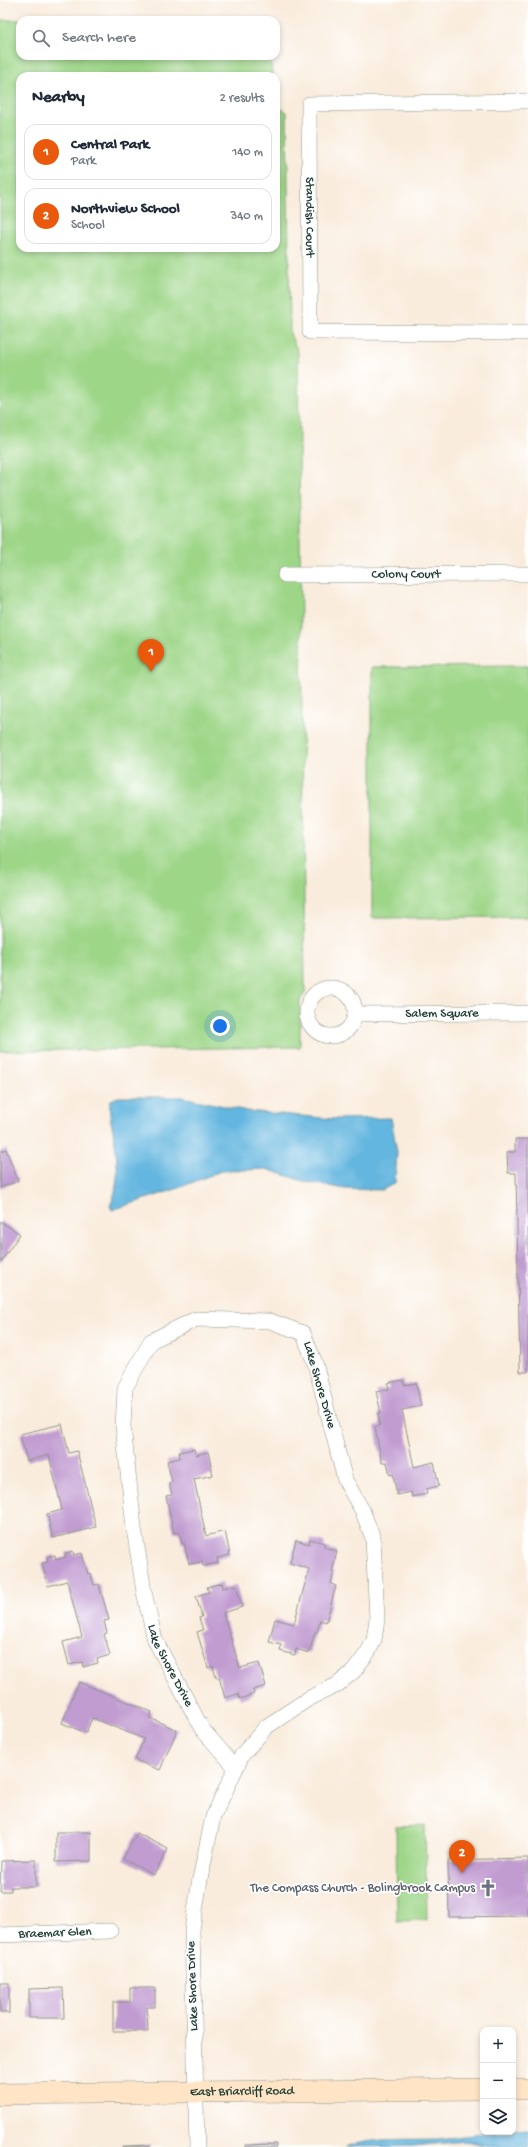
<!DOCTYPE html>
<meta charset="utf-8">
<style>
body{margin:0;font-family:"Gochi Hand",sans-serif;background:#f6f6f7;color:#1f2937}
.controls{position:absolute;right:12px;bottom:12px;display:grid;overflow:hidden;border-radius:8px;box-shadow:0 2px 6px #0003}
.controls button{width:36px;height:36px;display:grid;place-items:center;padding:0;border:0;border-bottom:1px solid #e0e1e3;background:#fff;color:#1f2937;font:20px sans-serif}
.you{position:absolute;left:220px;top:1026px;width:14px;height:14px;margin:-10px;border:3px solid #fff;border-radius:50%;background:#1a73e8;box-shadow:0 0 0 6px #1a73e833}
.badge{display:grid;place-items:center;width:26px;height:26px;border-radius:50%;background:#ea580c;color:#fff;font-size:13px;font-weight:700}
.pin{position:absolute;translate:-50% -33px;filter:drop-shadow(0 1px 2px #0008)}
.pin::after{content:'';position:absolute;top:21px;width:14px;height:12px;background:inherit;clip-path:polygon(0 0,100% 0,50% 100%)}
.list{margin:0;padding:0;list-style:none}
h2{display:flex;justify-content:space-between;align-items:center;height:52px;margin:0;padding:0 16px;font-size:17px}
h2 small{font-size:13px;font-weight:400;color:#747a83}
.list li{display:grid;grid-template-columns:26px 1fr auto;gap:12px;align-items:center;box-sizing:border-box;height:56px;margin:0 8px 8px;padding:0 8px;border:1px solid #e0e1e3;border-radius:12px}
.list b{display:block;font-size:15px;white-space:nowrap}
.list p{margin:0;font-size:13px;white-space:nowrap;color:#747a83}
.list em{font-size:13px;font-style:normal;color:#747a83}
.icon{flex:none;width:22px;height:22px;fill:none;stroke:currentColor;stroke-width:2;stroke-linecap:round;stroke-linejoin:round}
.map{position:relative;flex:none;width:528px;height:2147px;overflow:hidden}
.search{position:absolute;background:#fff;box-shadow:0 2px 6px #0003;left:16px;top:16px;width:264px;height:44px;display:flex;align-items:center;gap:10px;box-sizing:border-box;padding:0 14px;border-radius:12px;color:#747a83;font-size:15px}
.panel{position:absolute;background:#fff;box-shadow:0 2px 6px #0003;left:16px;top:72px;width:264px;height:180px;border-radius:12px}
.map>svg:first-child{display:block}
</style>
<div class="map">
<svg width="528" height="2147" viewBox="0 0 528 2147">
<rect width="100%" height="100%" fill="#fff"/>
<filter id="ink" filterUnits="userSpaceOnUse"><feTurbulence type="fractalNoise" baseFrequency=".025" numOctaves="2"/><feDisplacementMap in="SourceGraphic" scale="8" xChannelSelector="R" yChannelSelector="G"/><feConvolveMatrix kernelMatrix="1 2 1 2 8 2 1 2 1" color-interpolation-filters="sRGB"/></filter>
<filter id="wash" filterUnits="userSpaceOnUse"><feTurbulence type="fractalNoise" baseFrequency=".012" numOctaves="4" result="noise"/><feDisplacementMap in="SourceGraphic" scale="16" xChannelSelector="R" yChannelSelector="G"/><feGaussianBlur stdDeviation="0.9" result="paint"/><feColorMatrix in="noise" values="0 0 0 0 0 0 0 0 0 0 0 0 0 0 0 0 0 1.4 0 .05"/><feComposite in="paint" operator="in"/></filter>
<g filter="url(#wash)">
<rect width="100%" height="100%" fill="#f9ecdc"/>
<g fill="#9ed688" stroke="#5e8a5e">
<path d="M 0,20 L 20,20 L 20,56 L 271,56 L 272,76 L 20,76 L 20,248 L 276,248 L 276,103 L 278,107 L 287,112 L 290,334 L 298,352 L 305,993 L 300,1000 L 300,1047 L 0,1051 Z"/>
<path d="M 528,666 L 528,917 L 372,918 L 372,667 Z"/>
<path d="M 425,1825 L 427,1920 L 397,1921 L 396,1826 Z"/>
</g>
<g fill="#64b6df" stroke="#427a8a">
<path d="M 118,1097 L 182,1097 L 247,1111 L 334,1119 L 391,1118 L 397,1152 L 395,1183 L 382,1190 L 345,1189 L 306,1182 L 266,1169 L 221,1171 L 176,1189 L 112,1210 L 110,1206 C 121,1183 117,1155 113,1131 C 111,1121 108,1110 111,1100 Z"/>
<path d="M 528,2129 L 528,2147 L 493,2147 L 466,2141 L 414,2146 L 345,2147 C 373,2137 407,2140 436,2139 C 462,2137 487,2132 513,2132 L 513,2130 Z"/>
</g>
<g id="blocks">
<g fill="#c19cd1">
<path d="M 515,1139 L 528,1139 L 528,1372 L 520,1372 L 516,1173 L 508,1173 L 507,1152 L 515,1152 Z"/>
<path d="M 6,1149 L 18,1181 L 0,1188 L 0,1152 Z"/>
<path d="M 0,1221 L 20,1234 L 0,1263 Z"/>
<path d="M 403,1380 L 404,1385 L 416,1383 L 421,1406 L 402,1410 L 414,1467 L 434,1462 L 439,1486 L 426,1489 L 427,1494 L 412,1497 L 411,1492 L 397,1495 L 393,1474 L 390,1475 L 387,1462 L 382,1463 L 375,1427 L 380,1425 L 378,1413 L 381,1413 L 376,1391 L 389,1389 L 388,1383 Z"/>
<path d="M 62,1424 L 69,1453 L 77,1451 L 96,1527 L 53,1538 L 47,1514 L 62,1510 L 49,1455 L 27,1461 L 20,1434 Z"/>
<path d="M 194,1449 L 196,1455 L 208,1452 L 213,1475 L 194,1479 L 206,1536 L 225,1531 L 230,1555 L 217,1558 L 218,1563 L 203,1566 L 202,1562 L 189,1564 L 184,1543 L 182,1544 L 179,1532 L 174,1533 L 166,1496 L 172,1495 L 169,1483 L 172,1482 L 167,1461 L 180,1458 L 179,1452 Z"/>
<path d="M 310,1539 L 325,1543 L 324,1547 L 337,1551 L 332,1572 L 334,1572 L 331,1584 L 336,1586 L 326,1622 L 320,1620 L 317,1632 L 315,1632 L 309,1653 L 296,1649 L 295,1655 L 280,1651 L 281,1645 L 269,1642 L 275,1619 L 294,1624 L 309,1569 L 290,1563 L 296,1540 L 309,1544 Z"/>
<path d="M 73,1551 L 74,1555 L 82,1553 L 88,1574 L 90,1573 L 94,1585 L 99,1584 L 109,1620 L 104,1621 L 107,1633 L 104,1634 L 110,1655 L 97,1659 L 98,1663 L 83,1667 L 82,1662 L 69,1665 L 63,1642 L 82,1637 L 67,1581 L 48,1586 L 42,1563 L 48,1562 L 47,1557 L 55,1555 L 56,1560 L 66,1557 L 65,1553 Z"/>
<path d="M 222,1583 L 223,1588 L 236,1585 L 242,1607 L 223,1613 L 240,1668 L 259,1663 L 266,1686 L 253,1690 L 254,1694 L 240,1699 L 238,1694 L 225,1698 L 219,1677 L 216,1678 L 213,1666 L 208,1668 L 197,1632 L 203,1630 L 199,1618 L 202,1617 L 196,1596 L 209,1592 L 207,1587 Z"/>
<path d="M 79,1682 L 152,1712 L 150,1718 L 177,1730 L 160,1770 L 135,1760 L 144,1739 L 92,1718 L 86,1733 L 62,1723 Z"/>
<path d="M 56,1832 L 91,1832 L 91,1861 L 56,1862 Z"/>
<path d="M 137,1833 L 168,1849 L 154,1875 L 123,1859 Z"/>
<path d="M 528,1858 L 528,1916 L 449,1917 L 448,1860 Z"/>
<path d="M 36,1860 L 36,1887 L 11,1887 L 11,1891 L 0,1891 L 1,1861 Z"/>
<rect x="0" y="1983" width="9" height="30"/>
<path d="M 63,1988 L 64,2018 L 29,2018 L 29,1989 Z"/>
<path d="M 130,1988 L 155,1988 L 155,2007 L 147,2007 L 148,2031 L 113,2031 L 113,2002 L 130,2002 Z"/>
<path d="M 276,2144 L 276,2147 L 245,2147 L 245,2145 Z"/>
<path d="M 150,2145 L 150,2147 L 122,2147 L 122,2146 Z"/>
</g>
</g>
</g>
<g filter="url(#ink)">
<use href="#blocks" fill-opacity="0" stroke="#8c9488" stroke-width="1"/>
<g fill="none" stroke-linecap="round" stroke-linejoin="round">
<g stroke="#8c9488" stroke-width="16">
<g id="street">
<path id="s1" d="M 528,101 L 309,104 L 310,332 L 528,333"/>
<path id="s2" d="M 285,575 L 528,574"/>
<circle cx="331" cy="1012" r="24"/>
<path id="s3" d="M 355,1014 L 528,1013"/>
<path id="s4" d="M 0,1935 L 110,1931"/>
<path id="s5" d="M 197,2147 L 192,1930 L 200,1879 L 213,1817 L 242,1755 L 266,1727 L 308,1699 L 337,1685 L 354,1671 L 368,1652 L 374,1640 L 377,1619 L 373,1538 L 362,1510 L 345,1480 L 315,1363 L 303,1333 L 270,1321 L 196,1319 L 151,1341 L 125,1388 L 123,1426 L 134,1528 L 144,1592 L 155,1640 L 202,1729 L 236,1768"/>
</g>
</g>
<g stroke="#8c9488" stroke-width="22">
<g id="secondary">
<path d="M 513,2089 L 528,2089"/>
<path id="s6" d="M 0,2094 L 483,2089"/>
</g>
</g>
<use href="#street" stroke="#fff" stroke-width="15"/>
<use href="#secondary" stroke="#ffe4c6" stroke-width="21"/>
</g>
</g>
<defs>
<g id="church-bare" transform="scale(1.38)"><path d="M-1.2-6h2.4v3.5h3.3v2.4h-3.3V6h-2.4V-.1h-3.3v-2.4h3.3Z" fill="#6b7280" stroke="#fff" stroke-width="2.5" paint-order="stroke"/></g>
</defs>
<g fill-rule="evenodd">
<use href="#church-bare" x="488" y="1888"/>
</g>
<g text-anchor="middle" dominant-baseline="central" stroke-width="3.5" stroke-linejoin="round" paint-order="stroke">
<g font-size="13" fill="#1f3d34" stroke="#fff">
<text stroke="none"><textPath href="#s1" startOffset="332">Standish Court</textPath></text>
<text stroke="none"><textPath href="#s2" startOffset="121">Colony Court</textPath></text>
<text stroke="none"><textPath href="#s3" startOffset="87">Salem Square</textPath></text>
<text transform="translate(319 1385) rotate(74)">Lake Shore Drive</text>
<text stroke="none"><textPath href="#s5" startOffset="1396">Lake Shore Drive</textPath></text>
<text stroke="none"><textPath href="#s4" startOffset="55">Braemar Glen</textPath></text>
<text transform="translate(193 1986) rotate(-92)">Lake Shore Drive</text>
<text stroke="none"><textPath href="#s6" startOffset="242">East Briarcliff Road</textPath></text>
</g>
<g font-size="13" fill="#5b616d" stroke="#fff" text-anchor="end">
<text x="475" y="1888">The Compass Church - Bolingbrook Campus</text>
</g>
</g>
</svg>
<div class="controls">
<button>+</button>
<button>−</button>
<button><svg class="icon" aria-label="layers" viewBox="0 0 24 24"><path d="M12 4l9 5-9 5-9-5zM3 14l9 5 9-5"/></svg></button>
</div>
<div class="you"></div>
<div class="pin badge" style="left:151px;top:672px">1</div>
<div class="pin badge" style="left:462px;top:1873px">2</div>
<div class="search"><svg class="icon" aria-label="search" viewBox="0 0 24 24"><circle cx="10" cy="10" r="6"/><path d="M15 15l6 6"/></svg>Search here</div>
<section class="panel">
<h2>Nearby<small>2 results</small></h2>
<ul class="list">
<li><span class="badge">1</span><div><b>Central Park</b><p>Park</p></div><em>140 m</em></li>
<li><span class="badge">2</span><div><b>Northview School</b><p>School</p></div><em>340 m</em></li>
</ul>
</section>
</div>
